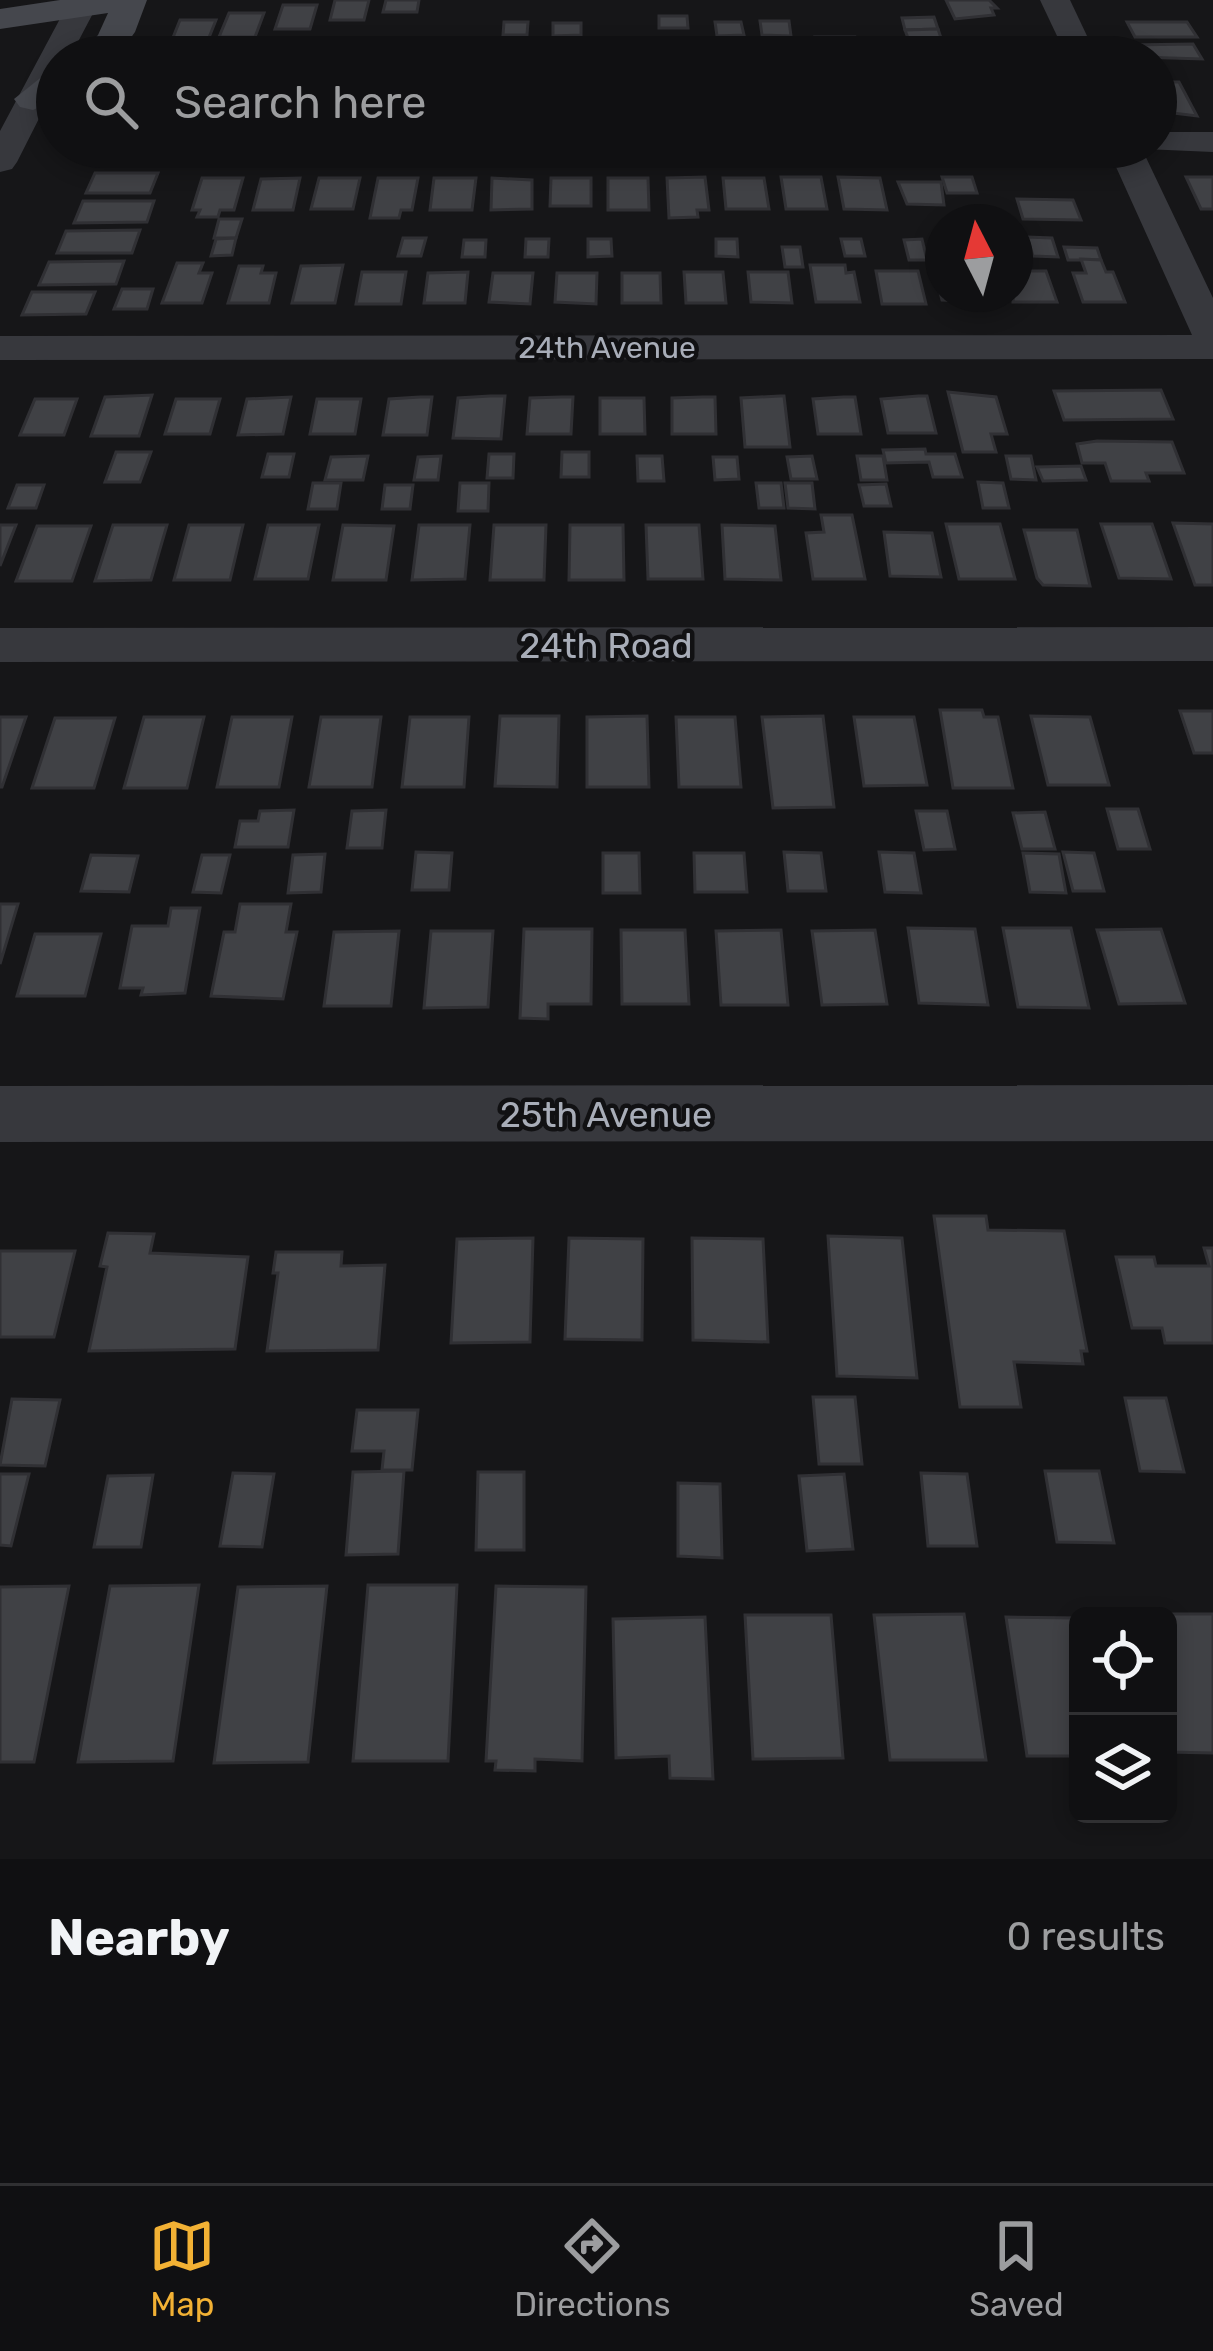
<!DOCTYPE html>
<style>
body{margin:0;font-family:Rubik,sans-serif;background:#19191b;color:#f1f3f6}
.controls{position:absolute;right:36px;bottom:36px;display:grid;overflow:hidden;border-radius:18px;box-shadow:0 6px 18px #0003}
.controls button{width:108px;height:108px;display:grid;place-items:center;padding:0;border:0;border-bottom:3px solid #303032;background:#101012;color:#f1f3f6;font:60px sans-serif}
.compass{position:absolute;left:925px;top:204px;width:108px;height:108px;border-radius:50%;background:#101012;box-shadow:0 6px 18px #0003;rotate:354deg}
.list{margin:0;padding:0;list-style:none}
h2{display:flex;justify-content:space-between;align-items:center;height:156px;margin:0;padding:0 48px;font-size:51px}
h2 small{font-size:39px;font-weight:400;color:#9c9d9f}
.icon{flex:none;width:66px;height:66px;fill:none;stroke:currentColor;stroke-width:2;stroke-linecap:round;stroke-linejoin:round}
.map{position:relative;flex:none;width:1213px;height:1859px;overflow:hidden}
.search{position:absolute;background:#101012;box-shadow:0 6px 18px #0003;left:36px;right:36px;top:36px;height:132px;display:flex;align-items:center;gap:30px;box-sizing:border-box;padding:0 42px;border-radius:66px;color:#9c9d9f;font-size:45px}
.sheet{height:324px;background:#101012}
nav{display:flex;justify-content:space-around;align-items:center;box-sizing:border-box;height:168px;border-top:3px solid #303032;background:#101012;font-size:33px;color:#9c9d9f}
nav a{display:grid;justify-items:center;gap:6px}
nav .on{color:#f2b134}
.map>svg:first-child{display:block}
</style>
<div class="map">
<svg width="1213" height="1859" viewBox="0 0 1213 1859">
<rect width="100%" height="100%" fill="#161618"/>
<g fill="#404145" stroke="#303034" stroke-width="3">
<path d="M 335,0 L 369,0 L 364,20 L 330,20 Z"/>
<path d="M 386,0 L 419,0 L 417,12 L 383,12 Z"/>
<path d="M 946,0 L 989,0 L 997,8 L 991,8 L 994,15 L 955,19 Z"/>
<path d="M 283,5 L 317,5 L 310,29 L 275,29 Z"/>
<path d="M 229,13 L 264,13 L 255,37 L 219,37 Z"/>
<path d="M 659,16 L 687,16 L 688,28 L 659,28 Z"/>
<path d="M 934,17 L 938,29 L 905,30 L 902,18 Z"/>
<path d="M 180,20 L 216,20 L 206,45 L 170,45 Z"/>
<path d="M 760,21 L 789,21 L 791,36 L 762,35 Z"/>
<path d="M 504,22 L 528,22 L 527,35 L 503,35 Z"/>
<path d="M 715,22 L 741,22 L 744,35 L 717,36 Z"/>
<path d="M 1127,22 L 1187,22 L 1197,37 L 1135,37 Z"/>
<path d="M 553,23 L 581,23 L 581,35 L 553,36 Z"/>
<path d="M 938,29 L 942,41 L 909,41 L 905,30 Z"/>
<path d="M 815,37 L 855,37 L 858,50 L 818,50 Z"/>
<path d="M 1193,44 L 1202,59 L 1138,57 L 1131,45 Z"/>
<path d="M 962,45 L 1006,45 L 1017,57 L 966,57 Z"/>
<path d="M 1156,82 L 1179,82 L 1197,116 L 1156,111 Z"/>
<path d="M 95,173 L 158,173 L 150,193 L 86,193 Z"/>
<path d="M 705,177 L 709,210 L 697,210 L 698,217 L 669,218 L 667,178 Z"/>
<path d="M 781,177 L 821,177 L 827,209 L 786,209 Z"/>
<path d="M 838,177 L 880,178 L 887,210 L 844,209 Z"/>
<path d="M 942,177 L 972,177 L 977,193 L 947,193 Z"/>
<path d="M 1186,177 L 1213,177 L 1213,209 L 1201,209 Z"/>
<path d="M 202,178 L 243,178 L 234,210 L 220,210 L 218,217 L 197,217 L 200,210 L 192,210 Z"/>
<path d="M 300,178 L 293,210 L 253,210 L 261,179 Z"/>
<path d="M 319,178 L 360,178 L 353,209 L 311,209 Z"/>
<path d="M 378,178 L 418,178 L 412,210 L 401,210 L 399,218 L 370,218 Z"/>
<path d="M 434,178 L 476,178 L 472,210 L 430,210 Z"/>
<path d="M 492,178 L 532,180 L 532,209 L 491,210 Z"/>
<path d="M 551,178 L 591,178 L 591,206 L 550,206 Z"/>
<path d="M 608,178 L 648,178 L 649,210 L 608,210 Z"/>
<path d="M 723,178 L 764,178 L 769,209 L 726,209 Z"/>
<path d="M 898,182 L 941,182 L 944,205 L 907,204 Z"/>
<path d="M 1017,199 L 1073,200 L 1081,220 L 1023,219 Z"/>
<path d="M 83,201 L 154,201 L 147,222 L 74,223 Z"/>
<path d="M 219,219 L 242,219 L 236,238 L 214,238 Z"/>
<path d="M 140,230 L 132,253 L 57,253 L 66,231 Z"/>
<path d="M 1027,237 L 1052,238 L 1058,257 L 1033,256 Z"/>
<path d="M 236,238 L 232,255 L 211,256 L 216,239 Z"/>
<path d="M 403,238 L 426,238 L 421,256 L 398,256 Z"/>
<path d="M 526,239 L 549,239 L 548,257 L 525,257 Z"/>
<path d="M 588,239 L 611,239 L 612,256 L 588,257 Z"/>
<path d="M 716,239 L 737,239 L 738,257 L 716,256 Z"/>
<path d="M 841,239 L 861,239 L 865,256 L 845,256 Z"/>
<path d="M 922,239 L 927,260 L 909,260 L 904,240 Z"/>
<path d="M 464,240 L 486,240 L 485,257 L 462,257 Z"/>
<path d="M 782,247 L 800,247 L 803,267 L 785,267 Z"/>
<path d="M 1064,247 L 1097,248 L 1101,260 L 1068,260 Z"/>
<path d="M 1081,259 L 1101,260 L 1106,272 L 1113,272 L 1125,302 L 1083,302 L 1073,273 L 1086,273 Z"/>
<path d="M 124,261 L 116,284 L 39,285 L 49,262 Z"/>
<path d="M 177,263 L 203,263 L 199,273 L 212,273 L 202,303 L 162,303 Z"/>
<path d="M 343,265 L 335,303 L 292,303 L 301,266 Z"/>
<path d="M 810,265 L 845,265 L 846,273 L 854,272 L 860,302 L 816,302 Z"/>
<path d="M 239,266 L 263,266 L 261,273 L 276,273 L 269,303 L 228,303 Z"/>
<path d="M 933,266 L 943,266 L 943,294 L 986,294 L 989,302 L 942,300 Z"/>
<path d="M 876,271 L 918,271 L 926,304 L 882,304 Z"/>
<path d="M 1015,271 L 1046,271 L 1057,302 L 1013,302 Z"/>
<path d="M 362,272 L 406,272 L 401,304 L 356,304 Z"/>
<path d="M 468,272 L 465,303 L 424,303 L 428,273 Z"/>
<path d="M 684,272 L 723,272 L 726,303 L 686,303 Z"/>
<path d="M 748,272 L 788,272 L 792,303 L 751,302 Z"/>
<path d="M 493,273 L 533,273 L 530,304 L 489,302 Z"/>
<path d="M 557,273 L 597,273 L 596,304 L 555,302 Z"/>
<path d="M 622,273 L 660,273 L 661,303 L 622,303 Z"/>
<path d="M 122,289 L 153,289 L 147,309 L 114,309 Z"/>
<path d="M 32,292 L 95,292 L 86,314 L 22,315 Z"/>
<path d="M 1161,390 L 1173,419 L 1064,420 L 1054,391 Z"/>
<path d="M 948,392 L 996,397 L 1007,434 L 991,434 L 996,452 L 963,452 Z"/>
<path d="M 152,395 L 139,436 L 91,436 L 105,397 Z"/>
<path d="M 490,396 L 505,396 L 501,439 L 453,438 L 458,398 Z"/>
<path d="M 780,396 L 784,396 L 790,447 L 745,447 L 741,398 Z"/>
<path d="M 918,396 L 927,396 L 936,433 L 888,433 L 881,399 Z"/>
<path d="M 291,397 L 283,434 L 238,435 L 247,399 Z"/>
<path d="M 420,397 L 432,397 L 427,435 L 383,435 L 389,399 Z"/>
<path d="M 561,397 L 573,397 L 571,434 L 527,434 L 530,398 Z"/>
<path d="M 702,397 L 715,397 L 716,434 L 672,434 L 672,398 Z"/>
<path d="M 843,397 L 855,397 L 861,434 L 818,434 L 813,399 Z"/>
<path d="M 600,398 L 644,398 L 645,434 L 600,434 Z"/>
<path d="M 35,399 L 77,399 L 64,435 L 20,435 Z"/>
<path d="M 176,399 L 220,399 L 210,434 L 165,434 Z"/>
<path d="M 317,399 L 361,399 L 355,434 L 310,434 Z"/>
<path d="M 1097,441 L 1172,442 L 1184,473 L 1146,473 L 1149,481 L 1111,481 L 1105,463 L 1082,463 L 1077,444 Z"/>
<path d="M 925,449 L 926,454 L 955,454 L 962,477 L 933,477 L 929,462 L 886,463 L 883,450 Z"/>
<path d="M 116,452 L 151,452 L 140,482 L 105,482 Z"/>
<path d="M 562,452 L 589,452 L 589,477 L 561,477 Z"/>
<path d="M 268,454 L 294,454 L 289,477 L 262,477 Z"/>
<path d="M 489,454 L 514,454 L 513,478 L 487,478 Z"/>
<path d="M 368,456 L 363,480 L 325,480 L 331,457 Z"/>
<path d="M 441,456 L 438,480 L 414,480 L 418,457 Z"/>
<path d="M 637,456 L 662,456 L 664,481 L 638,481 Z"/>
<path d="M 812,456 L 817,479 L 791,479 L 787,457 Z"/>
<path d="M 857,456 L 883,456 L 887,480 L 861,480 Z"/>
<path d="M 1006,456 L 1031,456 L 1036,480 L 1011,479 Z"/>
<path d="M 713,457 L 737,457 L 739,479 L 715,480 Z"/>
<path d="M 1081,466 L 1086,480 L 1043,481 L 1037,467 Z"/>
<path d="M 978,482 L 1003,483 L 1009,508 L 983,508 Z"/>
<path d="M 313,483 L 341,483 L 337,509 L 308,509 Z"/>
<path d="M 460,483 L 489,483 L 488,511 L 458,511 Z"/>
<path d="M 756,483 L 781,483 L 784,508 L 759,508 Z"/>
<path d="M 785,483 L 812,483 L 815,509 L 788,508 Z"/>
<path d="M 886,484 L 891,506 L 864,506 L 859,485 Z"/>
<path d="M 17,485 L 44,485 L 36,508 L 8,508 Z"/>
<path d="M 385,485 L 413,485 L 410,509 L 382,509 Z"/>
<path d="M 821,515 L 852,515 L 865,579 L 813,579 L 806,533 L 824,532 Z"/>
<path d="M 1173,523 L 1213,524 L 1213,585 L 1195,585 Z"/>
<path d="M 946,524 L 1000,524 L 1015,579 L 959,579 Z"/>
<path d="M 1101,524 L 1152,524 L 1171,579 L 1119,578 Z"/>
<path d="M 0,525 L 16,525 L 0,566 Z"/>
<path d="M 113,525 L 167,525 L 151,580 L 95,581 Z"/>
<path d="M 189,525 L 243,525 L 230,580 L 174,580 Z"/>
<path d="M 268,525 L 319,525 L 308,579 L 255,579 Z"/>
<path d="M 343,525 L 394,526 L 386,580 L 333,580 Z"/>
<path d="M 419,525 L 470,525 L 465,579 L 412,580 Z"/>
<path d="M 494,525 L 546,525 L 544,580 L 490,580 Z"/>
<path d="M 570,525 L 623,525 L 624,580 L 569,580 Z"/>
<path d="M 646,525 L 699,525 L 703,579 L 648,579 Z"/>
<path d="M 722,525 L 775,526 L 781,580 L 725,579 Z"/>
<path d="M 37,526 L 91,526 L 72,581 L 16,581 Z"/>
<path d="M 1024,530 L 1077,530 L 1090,586 L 1043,585 L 1037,578 Z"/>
<path d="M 884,532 L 932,533 L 941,577 L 890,576 Z"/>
<path d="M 940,710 L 982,710 L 984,717 L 998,717 L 1013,788 L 953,788 Z"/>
<path d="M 1180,711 L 1213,711 L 1213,753 L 1194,753 Z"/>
<path d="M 500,716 L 559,716 L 557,787 L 495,786 Z"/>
<path d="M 647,716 L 649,787 L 587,787 L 587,717 Z"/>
<path d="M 823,716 L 834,807 L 773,808 L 762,717 Z"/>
<path d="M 1031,716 L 1090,717 L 1109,785 L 1048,785 Z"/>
<path d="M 0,717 L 26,717 L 2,787 L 0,787 Z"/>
<path d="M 144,717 L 204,717 L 187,788 L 124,788 Z"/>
<path d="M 232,717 L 292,717 L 279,787 L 217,787 Z"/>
<path d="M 321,717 L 381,717 L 372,787 L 309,787 Z"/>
<path d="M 410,717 L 469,717 L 464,787 L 402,787 Z"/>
<path d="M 676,717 L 735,717 L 741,787 L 679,787 Z"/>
<path d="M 854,717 L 914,717 L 927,785 L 864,786 Z"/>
<path d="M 55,718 L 115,718 L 94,788 L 32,788 Z"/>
<path d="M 1107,809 L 1138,809 L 1150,849 L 1118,849 Z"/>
<path d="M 294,810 L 288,847 L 235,847 L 240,821 L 258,821 L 260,811 Z"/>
<path d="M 386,810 L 382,848 L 347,848 L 352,811 Z"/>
<path d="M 916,811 L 947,811 L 955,849 L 924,850 Z"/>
<path d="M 1045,812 L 1055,849 L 1022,849 L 1013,813 Z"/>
<path d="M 416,852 L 452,853 L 449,890 L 412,890 Z"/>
<path d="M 784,852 L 821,853 L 826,891 L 788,891 Z"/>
<path d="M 879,852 L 914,853 L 921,893 L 885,892 Z"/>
<path d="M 1063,852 L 1094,853 L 1104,891 L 1073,891 Z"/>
<path d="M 603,853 L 639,853 L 640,893 L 603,893 Z"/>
<path d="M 694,853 L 744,853 L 747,892 L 695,892 Z"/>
<path d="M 1023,853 L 1059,854 L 1066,893 L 1030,892 Z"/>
<path d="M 325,854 L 321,892 L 288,893 L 293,855 Z"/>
<path d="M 91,855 L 138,856 L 129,892 L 81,891 Z"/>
<path d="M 202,855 L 230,855 L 221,893 L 193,892 Z"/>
<path d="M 0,904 L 18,904 L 0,964 Z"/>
<path d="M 240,904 L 291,904 L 286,932 L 297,932 L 283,999 L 211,996 L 224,932 L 235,932 Z"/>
<path d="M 171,908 L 200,908 L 185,993 L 141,995 L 143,988 L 120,988 L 132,926 L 168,926 Z"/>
<path d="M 908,928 L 975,929 L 988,1005 L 919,1003 Z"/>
<path d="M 1003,928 L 1071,928 L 1089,1008 L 1018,1007 Z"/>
<path d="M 524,929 L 592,929 L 591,1004 L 548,1004 L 548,1019 L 520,1018 Z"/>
<path d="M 1161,929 L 1185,1003 L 1119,1004 L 1097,930 Z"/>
<path d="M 621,930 L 685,930 L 689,1004 L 622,1004 Z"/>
<path d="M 781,930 L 788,1005 L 721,1005 L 716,931 Z"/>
<path d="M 875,930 L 887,1004 L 822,1005 L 812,931 Z"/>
<path d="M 399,931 L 391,1006 L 324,1006 L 334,932 Z"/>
<path d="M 431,931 L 493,931 L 488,1007 L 424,1008 Z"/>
<path d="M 35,934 L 101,934 L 85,996 L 17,996 Z"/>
<path d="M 934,1216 L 986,1216 L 988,1230 L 1064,1231 L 1087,1351 L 1081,1351 L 1083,1364 L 1014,1362 L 1021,1407 L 960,1407 Z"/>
<path d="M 108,1233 L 154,1234 L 150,1253 L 248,1257 L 235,1349 L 89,1351 L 107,1267 L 100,1266 Z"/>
<path d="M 828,1236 L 902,1238 L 917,1378 L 837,1376 Z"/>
<path d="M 533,1238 L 530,1342 L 451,1343 L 457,1239 Z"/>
<path d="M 569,1238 L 643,1239 L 642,1340 L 565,1339 Z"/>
<path d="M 692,1238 L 763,1239 L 768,1342 L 693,1340 Z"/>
<path d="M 1204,1248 L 1213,1248 L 1213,1343 L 1165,1343 L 1162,1328 L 1132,1328 L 1116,1257 L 1154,1257 L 1156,1266 L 1209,1266 Z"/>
<path d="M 0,1251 L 75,1251 L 54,1337 L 0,1337 Z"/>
<path d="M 276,1252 L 342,1252 L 341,1266 L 385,1265 L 378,1350 L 267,1351 L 278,1273 L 273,1273 Z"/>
<path d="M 813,1397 L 855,1397 L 862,1464 L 819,1464 Z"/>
<path d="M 1125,1398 L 1166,1398 L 1184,1472 L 1140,1471 Z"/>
<path d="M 12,1399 L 60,1400 L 45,1466 L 0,1465 Z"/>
<path d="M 357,1410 L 418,1410 L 412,1470 L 382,1470 L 384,1451 L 352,1451 Z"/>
<path d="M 404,1471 L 398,1554 L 346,1555 L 353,1472 Z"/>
<path d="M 1045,1471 L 1099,1471 L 1114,1543 L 1057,1542 Z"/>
<path d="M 478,1472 L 524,1472 L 524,1550 L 476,1550 Z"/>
<path d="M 233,1473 L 274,1474 L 262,1547 L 220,1546 Z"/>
<path d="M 921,1473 L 967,1474 L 977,1546 L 928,1546 Z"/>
<path d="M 0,1474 L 29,1474 L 11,1546 L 0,1545 Z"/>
<path d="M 844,1474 L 853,1549 L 807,1551 L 799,1476 Z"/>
<path d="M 153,1475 L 141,1547 L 94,1547 L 108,1476 Z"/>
<path d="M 678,1483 L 720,1484 L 722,1558 L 678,1556 Z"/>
<path d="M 199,1585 L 173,1761 L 78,1762 L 110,1586 Z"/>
<path d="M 368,1585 L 457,1585 L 448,1761 L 353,1761 Z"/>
<path d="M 69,1586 L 34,1762 L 0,1762 L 0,1587 Z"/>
<path d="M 327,1586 L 308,1762 L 214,1763 L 238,1587 Z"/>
<path d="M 496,1586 L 586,1587 L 582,1761 L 535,1759 L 535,1771 L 495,1770 L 496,1761 L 486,1761 Z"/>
<path d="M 964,1614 L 986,1760 L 890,1760 L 874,1615 Z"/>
<path d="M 1137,1614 L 1213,1614 L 1213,1753 L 1168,1752 L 1168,1616 Z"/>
<path d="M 745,1615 L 831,1615 L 843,1758 L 753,1759 Z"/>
<path d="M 705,1617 L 713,1779 L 670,1778 L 669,1756 L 616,1758 L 613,1619 Z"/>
<path d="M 1006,1617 L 1078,1618 L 1078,1756 L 1027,1756 Z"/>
</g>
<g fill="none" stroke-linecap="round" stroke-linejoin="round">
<g fill="#37383d" fill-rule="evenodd">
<path d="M 70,0 L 100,0 L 70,57 L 57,57 L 57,83 L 17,162 L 12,169 L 0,172 L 0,131 Z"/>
<path d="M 1040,0 L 1070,0 L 1097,57 L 1067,57 Z"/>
<path d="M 1156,132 L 1213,132 L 1213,152 L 1144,149 L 1156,147 Z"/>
<path d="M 1107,147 L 1141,147 L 1213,298 L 1213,359 L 0,360 L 0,336 L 1192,335 Z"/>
<path d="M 1213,627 L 1213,661 L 0,662 L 0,628 Z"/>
<path d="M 1213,1085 L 1213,1141 L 0,1142 L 0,1086 Z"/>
</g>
<g fill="#45474d" fill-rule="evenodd">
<path d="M 60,0 L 147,0 L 135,32 L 117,57 L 78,57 L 98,35 L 108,13 L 0,29 L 0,9 Z"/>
<path d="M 57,72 L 57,99 L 33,110 L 20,107 L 14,99 L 44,75 Z"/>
</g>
</g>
<g text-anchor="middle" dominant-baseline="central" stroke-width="9" stroke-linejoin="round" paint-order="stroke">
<g font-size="30" fill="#a8adb8" stroke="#111113">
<text x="607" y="348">24th Avenue</text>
</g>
<g font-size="36" fill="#a8adb8" stroke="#111113">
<text x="606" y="645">24th Road</text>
<text x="606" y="1114">25th Avenue</text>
</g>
</g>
</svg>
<div class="controls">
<button><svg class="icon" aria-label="locate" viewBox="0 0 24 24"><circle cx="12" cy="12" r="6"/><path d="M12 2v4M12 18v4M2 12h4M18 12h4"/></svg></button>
<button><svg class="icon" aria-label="layers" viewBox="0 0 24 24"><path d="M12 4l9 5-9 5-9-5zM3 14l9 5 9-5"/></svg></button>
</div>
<svg class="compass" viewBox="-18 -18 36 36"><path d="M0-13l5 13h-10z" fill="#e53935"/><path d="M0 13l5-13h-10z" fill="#9c9d9f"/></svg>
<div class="search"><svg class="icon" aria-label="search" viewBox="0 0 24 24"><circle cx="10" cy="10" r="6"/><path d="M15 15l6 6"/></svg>Search here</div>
</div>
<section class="sheet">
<h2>Nearby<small>0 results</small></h2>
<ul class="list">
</ul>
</section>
<nav>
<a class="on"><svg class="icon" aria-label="map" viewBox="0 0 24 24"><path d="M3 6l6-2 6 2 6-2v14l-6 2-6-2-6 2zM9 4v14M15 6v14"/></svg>Map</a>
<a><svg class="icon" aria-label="directions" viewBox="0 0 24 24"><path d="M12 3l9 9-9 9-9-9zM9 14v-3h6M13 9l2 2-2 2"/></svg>Directions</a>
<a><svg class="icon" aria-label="saved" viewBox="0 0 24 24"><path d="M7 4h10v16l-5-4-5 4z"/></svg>Saved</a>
</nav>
